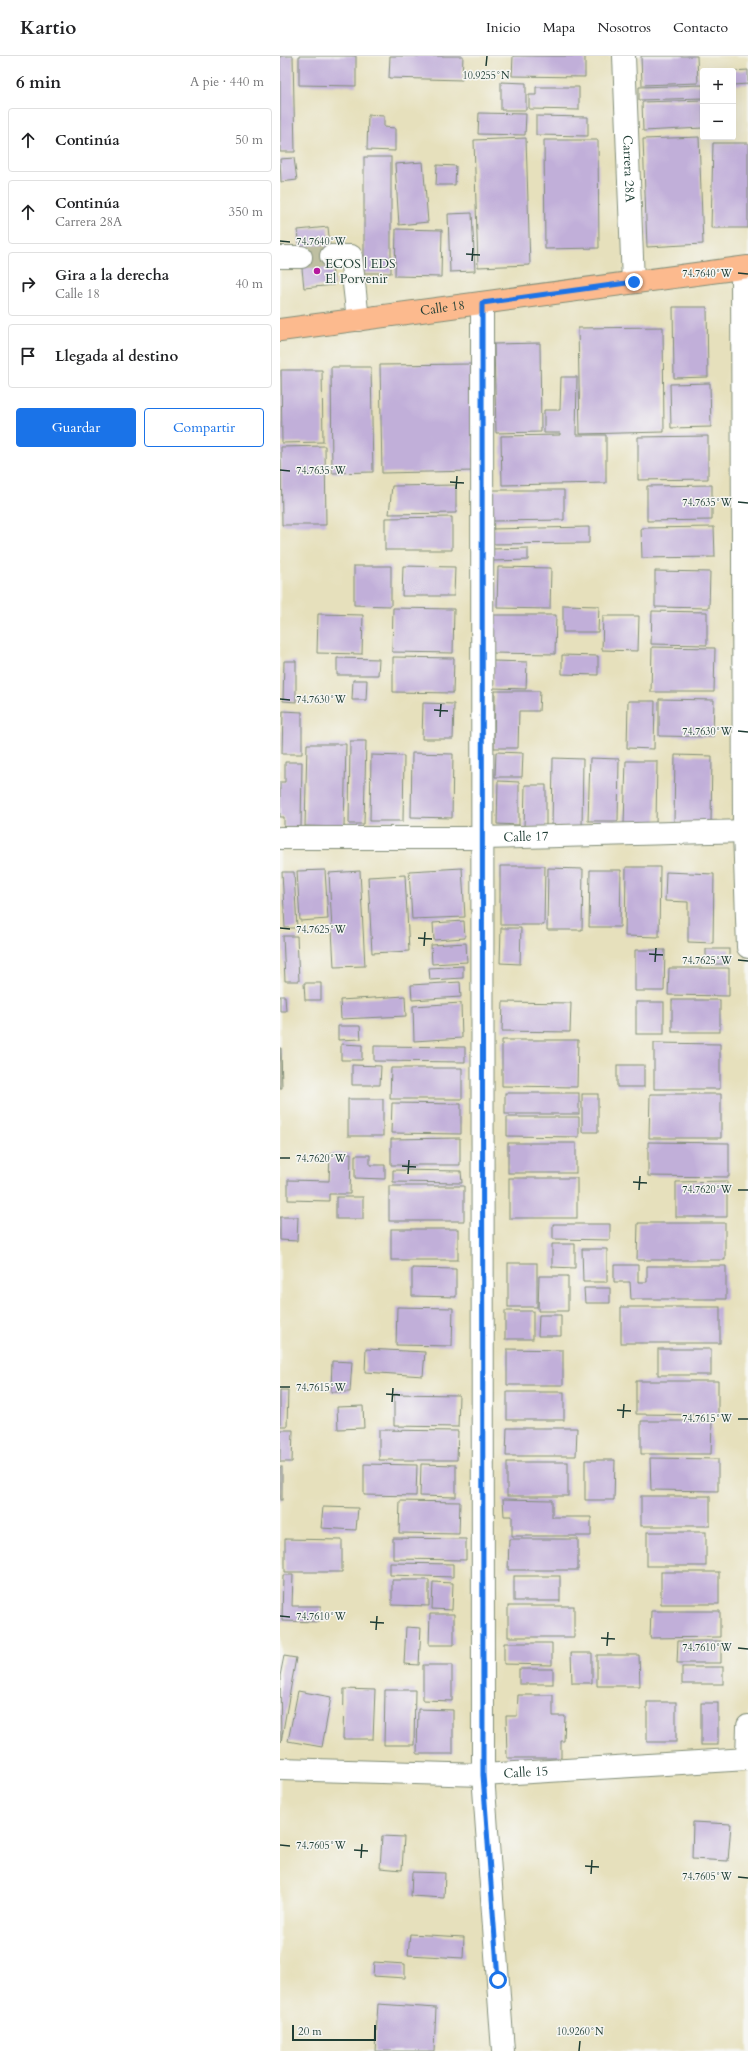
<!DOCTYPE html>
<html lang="es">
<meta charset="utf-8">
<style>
body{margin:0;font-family:Cardo,serif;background:#f2f2f2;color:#202124}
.controls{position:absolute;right:12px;top:12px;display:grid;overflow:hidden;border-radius:4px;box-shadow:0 4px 16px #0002}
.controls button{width:36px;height:36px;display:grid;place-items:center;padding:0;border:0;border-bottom:1px solid #e0e0e0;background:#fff;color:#202124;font:20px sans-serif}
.scale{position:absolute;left:12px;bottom:10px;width:84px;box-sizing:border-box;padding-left:4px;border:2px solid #1f3d34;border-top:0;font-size:11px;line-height:14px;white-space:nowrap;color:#1f3d34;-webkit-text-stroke:3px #f6f6f2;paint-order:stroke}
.stop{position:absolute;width:12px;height:12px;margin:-9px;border:3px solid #1a73e8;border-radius:50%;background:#fff}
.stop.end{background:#1a73e8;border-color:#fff;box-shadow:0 1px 4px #0008}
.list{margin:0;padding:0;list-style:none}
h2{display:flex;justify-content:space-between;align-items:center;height:52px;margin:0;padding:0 16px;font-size:17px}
h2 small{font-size:13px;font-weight:400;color:#757577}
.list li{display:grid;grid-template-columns:26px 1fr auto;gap:12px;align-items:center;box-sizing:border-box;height:64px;margin:0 8px 8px;padding:0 8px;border:1px solid #e0e0e0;border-radius:4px}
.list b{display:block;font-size:15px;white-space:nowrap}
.list p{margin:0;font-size:13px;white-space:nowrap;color:#757577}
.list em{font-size:13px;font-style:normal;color:#757577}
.actions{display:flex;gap:8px;padding:12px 16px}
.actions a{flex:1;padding:9px 0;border:1px solid #1a73e8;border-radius:4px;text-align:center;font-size:14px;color:#1a73e8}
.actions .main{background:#1a73e8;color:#fff}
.icon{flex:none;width:22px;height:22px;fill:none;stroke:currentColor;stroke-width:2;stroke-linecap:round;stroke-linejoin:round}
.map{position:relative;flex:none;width:468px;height:1995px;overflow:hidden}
header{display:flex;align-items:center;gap:24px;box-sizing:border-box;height:56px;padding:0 20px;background:#fff;border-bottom:1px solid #e0e0e0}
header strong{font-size:19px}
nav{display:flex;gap:22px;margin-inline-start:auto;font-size:14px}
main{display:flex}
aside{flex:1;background:#fff}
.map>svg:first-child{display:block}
</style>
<header>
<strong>Kartio</strong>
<nav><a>Inicio</a><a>Mapa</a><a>Nosotros</a><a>Contacto</a></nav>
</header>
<main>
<aside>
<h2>6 min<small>A pie · 440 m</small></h2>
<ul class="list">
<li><svg class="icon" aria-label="ahead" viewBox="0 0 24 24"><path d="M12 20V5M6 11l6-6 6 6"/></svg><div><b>Continúa</b></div><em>50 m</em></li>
<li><svg class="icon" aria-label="ahead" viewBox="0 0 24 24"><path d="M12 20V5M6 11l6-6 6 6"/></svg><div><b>Continúa</b><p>Carrera 28A</p></div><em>350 m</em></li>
<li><svg class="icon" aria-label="right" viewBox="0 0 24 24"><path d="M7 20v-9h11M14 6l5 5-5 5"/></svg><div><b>Gira a la derecha</b><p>Calle 18</p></div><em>40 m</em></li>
<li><svg class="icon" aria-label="arrive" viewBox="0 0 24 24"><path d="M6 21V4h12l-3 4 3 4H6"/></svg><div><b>Llegada al destino</b></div></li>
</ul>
<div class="actions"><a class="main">Guardar</a><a>Compartir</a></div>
</aside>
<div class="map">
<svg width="468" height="1995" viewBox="0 0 468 1995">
<rect width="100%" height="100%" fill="#f6f6f2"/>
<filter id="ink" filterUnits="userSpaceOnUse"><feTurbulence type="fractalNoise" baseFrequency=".025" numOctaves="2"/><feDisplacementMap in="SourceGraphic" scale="8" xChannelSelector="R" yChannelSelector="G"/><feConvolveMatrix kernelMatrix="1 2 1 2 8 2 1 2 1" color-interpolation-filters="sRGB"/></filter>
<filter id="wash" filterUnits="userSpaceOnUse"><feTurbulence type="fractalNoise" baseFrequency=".012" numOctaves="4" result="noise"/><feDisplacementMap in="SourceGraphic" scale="16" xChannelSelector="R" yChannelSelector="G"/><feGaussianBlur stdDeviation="0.9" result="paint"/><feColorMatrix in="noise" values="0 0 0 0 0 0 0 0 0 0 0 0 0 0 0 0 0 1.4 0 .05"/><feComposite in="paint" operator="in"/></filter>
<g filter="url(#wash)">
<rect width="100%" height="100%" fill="#e6e0bc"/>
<g id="blocks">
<g fill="#c1afd9">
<path d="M 0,0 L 13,0 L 15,96 L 0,96 Z"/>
<path d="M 19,0 L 76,0 L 76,30 L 19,29 Z"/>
<path d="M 110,0 L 183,0 L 182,24 L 109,22 Z"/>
<path d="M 233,0 L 305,0 L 305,21 L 232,20 Z"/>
<path d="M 361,0 L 417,0 L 418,27 L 362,29 Z"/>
<path d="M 468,14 L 468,28 L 453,29 L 453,15 Z"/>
<path d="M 221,26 L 246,27 L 246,54 L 221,54 Z"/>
<path d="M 423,29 L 423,42 L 359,44 L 359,31 Z"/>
<path d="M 256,31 L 299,31 L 299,54 L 249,53 L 249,39 L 256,39 Z"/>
<path d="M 423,44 L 423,72 L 363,75 L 362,46 Z"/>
<path d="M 199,57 L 246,58 L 245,79 L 198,78 Z"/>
<path d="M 88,59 L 104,60 L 104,71 L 115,72 L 115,95 L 87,94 Z"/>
<path d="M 256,60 L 308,61 L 308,80 L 256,79 Z"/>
<path d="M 419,81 L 423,188 L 367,191 L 363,83 Z"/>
<path d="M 246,82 L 250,209 L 198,211 L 194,84 Z"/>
<path d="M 264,84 L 318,84 L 319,192 L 265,193 Z"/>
<path d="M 433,87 L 468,87 L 468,172 L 431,172 Z"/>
<rect x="84" y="101" width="27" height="116"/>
<path d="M 14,102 L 17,124 L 1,126 L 0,103 Z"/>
<path d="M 143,106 L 148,166 L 119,169 L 115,108 Z"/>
<path d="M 157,109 L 176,110 L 175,129 L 156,129 Z"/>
<path d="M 192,157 L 195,215 L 170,216 L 168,158 Z"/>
<path d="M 48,171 L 54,229 L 24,232 L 18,174 Z"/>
<path d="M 116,173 L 162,174 L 161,221 L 115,220 Z"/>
<path d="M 393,251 L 427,251 L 428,321 L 394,322 Z"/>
<path d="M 383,271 L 384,376 L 300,378 L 298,272 Z"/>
<path d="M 260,287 L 261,376 L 216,377 L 214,288 Z"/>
<path d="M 192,308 L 194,415 L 102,417 L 100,309 Z"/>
<path d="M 51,311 L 91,311 L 93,416 L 52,417 Z"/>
<path d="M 1,314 L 42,314 L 43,386 L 2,387 Z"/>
<path d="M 281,321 L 297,321 L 296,379 L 326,379 L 326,427 L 222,429 L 221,380 L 280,379 L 280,377 L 264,377 L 264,354 L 280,354 Z"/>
<path d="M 430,327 L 431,371 L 391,372 L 390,328 Z"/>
<path d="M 428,380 L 428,423 L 358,424 L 358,381 Z"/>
<path d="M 45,390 L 46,469 L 2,469 L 1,391 Z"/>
<path d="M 176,429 L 176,457 L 109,458 L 112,430 Z"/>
<path d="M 432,429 L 432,464 L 367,465 L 367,430 Z"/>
<path d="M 211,434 L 284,434 L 284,464 L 212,465 Z"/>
<path d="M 172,461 L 172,494 L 105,494 L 105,462 Z"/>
<path d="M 309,471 L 309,487 L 211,488 L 211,473 Z"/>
<path d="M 434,471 L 435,501 L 362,502 L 361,472 Z"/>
<path d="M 248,492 L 248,504 L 212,505 L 212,493 Z"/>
<path d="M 74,510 L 111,510 L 111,550 L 74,549 Z"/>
<path d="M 123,510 L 175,511 L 174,540 L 122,540 Z"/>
<path d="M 218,511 L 271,512 L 270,553 L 217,552 Z"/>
<path d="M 375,515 L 430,516 L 429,552 L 375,551 Z"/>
<path d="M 283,549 L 319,550 L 318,576 L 283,576 Z"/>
<path d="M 113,552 L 174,553 L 173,597 L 112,596 Z"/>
<path d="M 372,555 L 427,556 L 427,589 L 371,588 Z"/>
<path d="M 38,558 L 83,559 L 82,598 L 37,597 Z"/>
<path d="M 212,559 L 276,559 L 275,598 L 211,597 Z"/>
<path d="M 323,560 L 359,560 L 358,595 L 322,594 Z"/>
<path d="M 372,591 L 435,592 L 434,636 L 371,636 Z"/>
<path d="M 282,599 L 318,600 L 318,619 L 282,618 Z"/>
<path d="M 113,601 L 174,602 L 173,637 L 113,636 Z"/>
<path d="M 57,602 L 99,603 L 98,619 L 57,619 Z"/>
<path d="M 4,605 L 16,605 L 16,646 L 3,645 Z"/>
<path d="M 213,605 L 247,606 L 246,633 L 213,632 Z"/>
<path d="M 73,624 L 87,624 L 86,644 L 72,644 Z"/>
<path d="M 215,635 L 260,635 L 259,655 L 239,655 L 238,692 L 214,692 Z"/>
<path d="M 379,643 L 434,644 L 433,681 L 379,680 Z"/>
<path d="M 348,645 L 375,645 L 374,693 L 347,692 Z"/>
<path d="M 143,647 L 174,648 L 173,683 L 142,683 Z"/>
<path d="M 3,655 L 22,656 L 22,698 L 2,698 Z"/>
<path d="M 70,685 L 86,685 L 84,768 L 69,768 Z"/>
<path d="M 27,688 L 66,688 L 64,771 L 25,770 Z"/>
<path d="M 216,696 L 243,697 L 242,721 L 215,721 Z"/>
<path d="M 132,697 L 173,698 L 172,762 L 131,761 Z"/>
<path d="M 91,699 L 124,700 L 123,765 L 90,765 Z"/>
<path d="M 395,699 L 432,700 L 431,767 L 394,767 Z"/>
<path d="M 273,702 L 303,703 L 302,772 L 272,771 Z"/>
<path d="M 310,702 L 339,703 L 338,765 L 308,765 Z"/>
<path d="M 346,705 L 377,705 L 376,769 L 344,768 Z"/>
<path d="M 5,706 L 22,706 L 21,772 L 4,771 L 4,761 L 0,761 L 0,726 L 5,726 Z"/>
<path d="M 218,725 L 239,726 L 239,769 L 217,768 Z"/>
<path d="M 245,729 L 266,729 L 266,773 L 244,772 Z"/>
<path d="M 220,810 L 265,810 L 264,869 L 220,869 Z"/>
<path d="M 346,811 L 380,811 L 379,881 L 345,880 Z"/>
<path d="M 182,812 L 185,861 L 132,863 L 129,815 Z"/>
<path d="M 268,812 L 303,813 L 302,874 L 267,874 Z"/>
<path d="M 45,814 L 48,863 L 20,865 L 17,815 Z"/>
<path d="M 310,814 L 341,814 L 340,871 L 309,871 Z"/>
<path d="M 80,815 L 85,910 L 54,911 L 49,817 Z"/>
<path d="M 2,816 L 14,816 L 17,872 L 5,872 Z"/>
<path d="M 386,816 L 434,818 L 433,887 L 408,886 L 408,846 L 385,845 Z"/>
<path d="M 125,819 L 129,895 L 92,897 L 88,821 Z"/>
<path d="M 184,865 L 185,882 L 154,884 L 153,867 Z"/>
<path d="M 221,872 L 241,872 L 240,908 L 220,907 Z"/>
<path d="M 3,880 L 17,880 L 19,925 L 5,925 Z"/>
<path d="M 186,887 L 187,906 L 152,908 L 151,889 Z"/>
<rect x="426" y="893" width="23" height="15"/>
<path d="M 355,894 L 385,894 L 384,935 L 355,935 Z"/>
<path d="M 183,910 L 183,922 L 150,924 L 149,912 Z"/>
<path d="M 389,912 L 449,912 L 449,940 L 388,939 Z"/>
<path d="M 180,926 L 181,941 L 132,944 L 131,929 Z"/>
<path d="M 24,927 L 41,927 L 41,944 L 25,944 Z"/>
<path d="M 0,940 L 5,940 L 6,955 L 0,955 Z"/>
<path d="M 125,940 L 126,960 L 61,963 L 60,944 Z"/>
<rect x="392" y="944" width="48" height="32"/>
<path d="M 223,946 L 291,947 L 290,976 L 222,975 Z"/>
<rect x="356" y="946" width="28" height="32"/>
<path d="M 181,947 L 182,982 L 134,985 L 133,950 Z"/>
<path d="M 58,970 L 80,970 L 81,983 L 58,984 Z"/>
<path d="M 222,984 L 298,984 L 297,1031 L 222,1030 Z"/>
<path d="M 374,987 L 440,988 L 440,1033 L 374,1033 Z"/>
<path d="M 61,988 L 82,989 L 82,1004 L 61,1004 Z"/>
<path d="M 94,990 L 185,991 L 185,1006 L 94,1005 Z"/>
<path d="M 0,992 L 1,992 L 2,1032 L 0,1032 Z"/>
<path d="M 72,1009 L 101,1010 L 100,1029 L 72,1029 Z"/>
<rect x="337" y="1009" width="27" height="22"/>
<path d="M 111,1012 L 182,1012 L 182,1043 L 110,1043 Z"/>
<rect x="225" y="1037" width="74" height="21"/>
<rect x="302" y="1038" width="16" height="38"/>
<path d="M 370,1038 L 441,1038 L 441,1082 L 369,1082 Z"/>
<rect x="68" y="1043" width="35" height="37"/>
<path d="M 112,1047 L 181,1048 L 181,1078 L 111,1077 Z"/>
<path d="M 227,1061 L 299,1061 L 299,1081 L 227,1080 Z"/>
<path d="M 180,1082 L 180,1109 L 111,1109 L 111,1083 Z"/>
<path d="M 368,1086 L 449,1087 L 449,1121 L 368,1120 Z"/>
<rect x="228" y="1087" width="68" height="30"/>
<path d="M 50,1097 L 71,1097 L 70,1138 L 49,1138 L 49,1145 L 8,1144 L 8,1124 L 49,1125 Z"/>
<path d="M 75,1099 L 90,1099 L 90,1109 L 105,1109 L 105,1123 L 75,1122 Z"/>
<path d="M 113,1114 L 181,1115 L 182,1127 L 113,1126 Z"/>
<rect x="229" y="1122" width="68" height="40"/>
<path d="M 447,1125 L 447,1161 L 396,1161 L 396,1126 Z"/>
<rect x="109" y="1130" width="75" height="35"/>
<rect x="56" y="1141" width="27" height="22"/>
<path d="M 0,1161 L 18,1161 L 17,1185 L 0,1184 Z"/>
<path d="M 358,1167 L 445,1167 L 445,1204 L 357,1204 Z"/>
<path d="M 273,1168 L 330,1168 L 330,1184 L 273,1183 Z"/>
<rect x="111" y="1173" width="67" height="31"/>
<path d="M 272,1188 L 295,1188 L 295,1212 L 272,1211 Z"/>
<path d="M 302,1193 L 327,1193 L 327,1226 L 303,1226 Z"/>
<rect x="228" y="1207" width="29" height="44"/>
<path d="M 334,1209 L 358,1209 L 358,1226 L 367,1226 L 367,1210 L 446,1210 L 446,1243 L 351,1243 L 350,1226 L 334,1226 Z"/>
<path d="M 132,1212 L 176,1213 L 176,1241 L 132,1240 Z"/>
<path d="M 259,1220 L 288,1220 L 288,1255 L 258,1255 Z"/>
<path d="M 304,1232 L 330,1232 L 330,1247 L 305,1247 Z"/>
<path d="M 117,1251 L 173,1252 L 172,1290 L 116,1289 Z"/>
<rect x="341" y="1251" width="99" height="36"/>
<rect x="225" y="1255" width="28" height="28"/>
<path d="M 259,1259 L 281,1259 L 281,1280 L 258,1280 Z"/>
<path d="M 86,1293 L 145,1296 L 143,1320 L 85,1316 Z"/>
<path d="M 227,1293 L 283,1294 L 283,1329 L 227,1329 Z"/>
<rect x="378" y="1293" width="53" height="26"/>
<path d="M 52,1305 L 72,1306 L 70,1336 L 51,1336 Z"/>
<path d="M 356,1325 L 438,1325 L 438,1359 L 356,1358 Z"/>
<path d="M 0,1334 L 8,1334 L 7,1370 L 0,1370 Z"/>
<rect x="227" y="1336" width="57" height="28"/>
<path d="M 114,1338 L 179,1339 L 178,1371 L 114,1370 Z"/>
<path d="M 83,1350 L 84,1372 L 58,1373 L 57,1351 Z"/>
<path d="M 361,1365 L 432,1365 L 431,1398 L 361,1398 Z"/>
<path d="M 227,1372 L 297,1372 L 296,1400 L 226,1400 Z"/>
<path d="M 0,1374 L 13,1374 L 12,1406 L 0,1406 Z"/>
<path d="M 99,1374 L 178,1375 L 177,1404 L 99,1404 Z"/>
<path d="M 370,1402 L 438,1403 L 438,1435 L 371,1434 Z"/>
<path d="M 305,1404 L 335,1404 L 334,1444 L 305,1444 Z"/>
<rect x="227" y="1406" width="61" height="34"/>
<path d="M 84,1408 L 137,1409 L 136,1440 L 84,1439 Z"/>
<path d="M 141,1408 L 176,1409 L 176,1441 L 140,1440 Z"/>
<rect x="0" y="1411" width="2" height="33"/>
<rect x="361" y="1440" width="69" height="30"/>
<path d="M 223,1443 L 272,1444 L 272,1461 L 311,1461 L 311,1480 L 232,1480 L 232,1460 L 224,1460 Z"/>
<path d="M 120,1445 L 180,1446 L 179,1478 L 119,1477 Z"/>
<path d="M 43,1451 L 78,1452 L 76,1474 L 41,1472 Z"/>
<rect x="367" y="1476" width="59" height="34"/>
<path d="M 113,1482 L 186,1483 L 186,1504 L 113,1503 Z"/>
<path d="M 5,1483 L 62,1484 L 62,1516 L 5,1516 Z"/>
<path d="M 229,1483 L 298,1483 L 298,1514 L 228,1514 Z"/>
<path d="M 110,1507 L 173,1508 L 173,1521 L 110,1519 Z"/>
<rect x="381" y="1516" width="58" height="32"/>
<path d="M 3,1519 L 13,1519 L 12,1550 L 41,1550 L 40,1566 L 2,1565 Z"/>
<rect x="234" y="1520" width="46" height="25"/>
<path d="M 112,1524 L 149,1524 L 149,1550 L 112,1549 Z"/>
<path d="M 153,1526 L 173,1527 L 172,1554 L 152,1553 Z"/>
<rect x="228" y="1550" width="66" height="31"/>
<path d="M 371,1555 L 440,1555 L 440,1581 L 370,1582 Z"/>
<path d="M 150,1558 L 174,1558 L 174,1589 L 149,1589 Z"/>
<path d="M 126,1571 L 141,1572 L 139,1609 L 124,1608 Z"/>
<path d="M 398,1585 L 441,1585 L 441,1607 L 397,1607 Z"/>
<path d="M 224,1587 L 272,1587 L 272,1609 L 224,1608 Z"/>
<path d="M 291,1597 L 312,1597 L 312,1627 L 292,1627 Z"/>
<path d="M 317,1599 L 359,1599 L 360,1630 L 317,1630 Z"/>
<path d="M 4,1600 L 16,1602 L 1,1686 L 0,1620 Z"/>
<path d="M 143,1609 L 172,1609 L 172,1645 L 143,1644 Z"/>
<rect x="402" y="1611" width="41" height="17"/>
<rect x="239" y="1613" width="34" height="15"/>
<path d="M 64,1633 L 95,1634 L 93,1683 L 63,1683 Z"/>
<path d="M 105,1634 L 135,1634 L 134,1689 L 104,1689 Z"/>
<path d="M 18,1635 L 51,1641 L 42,1691 L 8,1685 Z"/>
<path d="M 238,1639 L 273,1639 L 273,1660 L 285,1660 L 284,1685 L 281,1685 L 281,1702 L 227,1702 L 226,1660 L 237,1660 Z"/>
<rect x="367" y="1646" width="29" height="40"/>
<rect x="421" y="1647" width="17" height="42"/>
<path d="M 138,1653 L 173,1654 L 173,1698 L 137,1698 Z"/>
<path d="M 413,1766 L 451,1768 L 448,1805 L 412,1803 Z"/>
<path d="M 102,1780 L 124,1781 L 122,1814 L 100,1812 Z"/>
<path d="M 132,1816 L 165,1817 L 164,1842 L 131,1840 Z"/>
<path d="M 130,1878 L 184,1881 L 183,1902 L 128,1899 Z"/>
<path d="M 94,1906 L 125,1908 L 125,1922 L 93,1920 Z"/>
<path d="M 98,1948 L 156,1952 L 154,1995 L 95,1995 Z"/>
</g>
</g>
</g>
<g filter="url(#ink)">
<use href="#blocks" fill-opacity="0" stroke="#828e78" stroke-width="1"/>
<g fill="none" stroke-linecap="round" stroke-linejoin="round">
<path stroke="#bebfa1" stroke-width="22" stroke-dasharray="22 11" stroke-linecap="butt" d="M 21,201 L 51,200"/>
<g stroke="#828e78" stroke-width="24">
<g id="minor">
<path id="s1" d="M 344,0 L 353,226"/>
<path d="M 51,200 L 71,200 L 78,264"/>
<path d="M 0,201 L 21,201"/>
<path d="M 462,212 L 464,775 L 468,891"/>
<path d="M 202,247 L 203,1719 L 223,1995"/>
<path id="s2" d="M 0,782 L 202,782 L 468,775"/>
<path d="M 467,1703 L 468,1670"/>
<path id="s3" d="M 0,1713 L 203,1719 L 468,1703"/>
</g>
</g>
<g stroke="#828e78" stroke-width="24">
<g id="major">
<path id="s4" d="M 0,274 L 468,211"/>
</g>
</g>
<use href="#minor" stroke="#fff" stroke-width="22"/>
<use href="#major" stroke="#fcba8e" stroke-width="22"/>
</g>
</g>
<g fill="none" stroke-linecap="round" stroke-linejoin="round" filter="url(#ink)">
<path stroke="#1a73e8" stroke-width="5" d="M 218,1924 L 203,1719 L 202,247 L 354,226"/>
</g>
<path fill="none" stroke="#1f3d34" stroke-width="1.5" d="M 206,10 L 207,0M 0,185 L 10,186M 186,198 L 200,199M 192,205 L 193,192M 458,217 L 468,218M 0,414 L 10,415M 170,426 L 184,427M 176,433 L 177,420M 458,446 L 468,447M 0,643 L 10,644M 154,654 L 168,655M 160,661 L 161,648M 458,675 L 468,676M 0,872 L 10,873M 138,882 L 152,883M 144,890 L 145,876M 369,898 L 383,899M 458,904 L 468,905M 375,906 L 376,892M 0,1102 L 10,1102M 122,1110 L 136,1111M 128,1118 L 129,1104M 353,1126 L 367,1127M 359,1134 L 360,1120M 458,1134 L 468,1134M 0,1331 L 10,1331M 106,1338 L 120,1339M 112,1346 L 113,1332M 337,1354 L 351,1355M 343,1362 L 344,1348M 458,1363 L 468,1363M 0,1560 L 10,1561M 90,1566 L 104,1567M 96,1574 L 97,1560M 321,1582 L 335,1583M 327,1590 L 328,1576M 458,1592 L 468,1593M 0,1789 L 10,1790M 74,1794 L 88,1795M 81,1802 L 82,1788M 305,1810 L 319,1811M 311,1818 L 312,1804M 458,1821 L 468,1822M 299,1995 L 300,1985"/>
<circle fill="#b5179e" stroke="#f6f6f2" stroke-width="1.5" cx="37" cy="215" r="4"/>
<g text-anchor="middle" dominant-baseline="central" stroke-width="3" stroke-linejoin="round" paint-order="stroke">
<g font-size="13" fill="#1f3d34" stroke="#f6f6f2">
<text stroke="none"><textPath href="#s1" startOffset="113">Carrera 28A</textPath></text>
<text stroke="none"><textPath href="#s4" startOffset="164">Calle 18</textPath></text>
<text stroke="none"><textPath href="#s2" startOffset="246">Calle 17</textPath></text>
<text stroke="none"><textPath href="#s3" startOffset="246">Calle 15</textPath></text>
</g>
<g font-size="13" fill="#1f3d34" stroke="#f6f6f2" text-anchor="start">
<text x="45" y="208">ECOS | EDS<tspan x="45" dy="15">El Porvenir</tspan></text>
</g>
</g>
<g font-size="10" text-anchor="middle" fill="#1f3d34" stroke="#f6f6f2" stroke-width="3" stroke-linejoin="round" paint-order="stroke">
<text x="206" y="23">10.9255°N</text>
<text x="41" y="189">74.7640°W</text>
<text x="427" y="221">74.7640°W</text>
<text x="41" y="418">74.7635°W</text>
<text x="427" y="450">74.7635°W</text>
<text x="41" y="647">74.7630°W</text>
<text x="427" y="679">74.7630°W</text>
<text x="41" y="877">74.7625°W</text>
<text x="427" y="908">74.7625°W</text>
<text x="41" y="1106">74.7620°W</text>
<text x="427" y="1137">74.7620°W</text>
<text x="41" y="1335">74.7615°W</text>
<text x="427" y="1366">74.7615°W</text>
<text x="41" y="1564">74.7610°W</text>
<text x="427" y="1595">74.7610°W</text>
<text x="41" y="1793">74.7605°W</text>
<text x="427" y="1824">74.7605°W</text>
<text x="300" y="1979">10.9260°N</text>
</g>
</svg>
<div class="controls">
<button>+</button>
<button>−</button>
</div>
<div class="scale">20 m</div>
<div class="stop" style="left:218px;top:1924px"></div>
<div class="stop end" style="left:354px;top:226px"></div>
</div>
</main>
